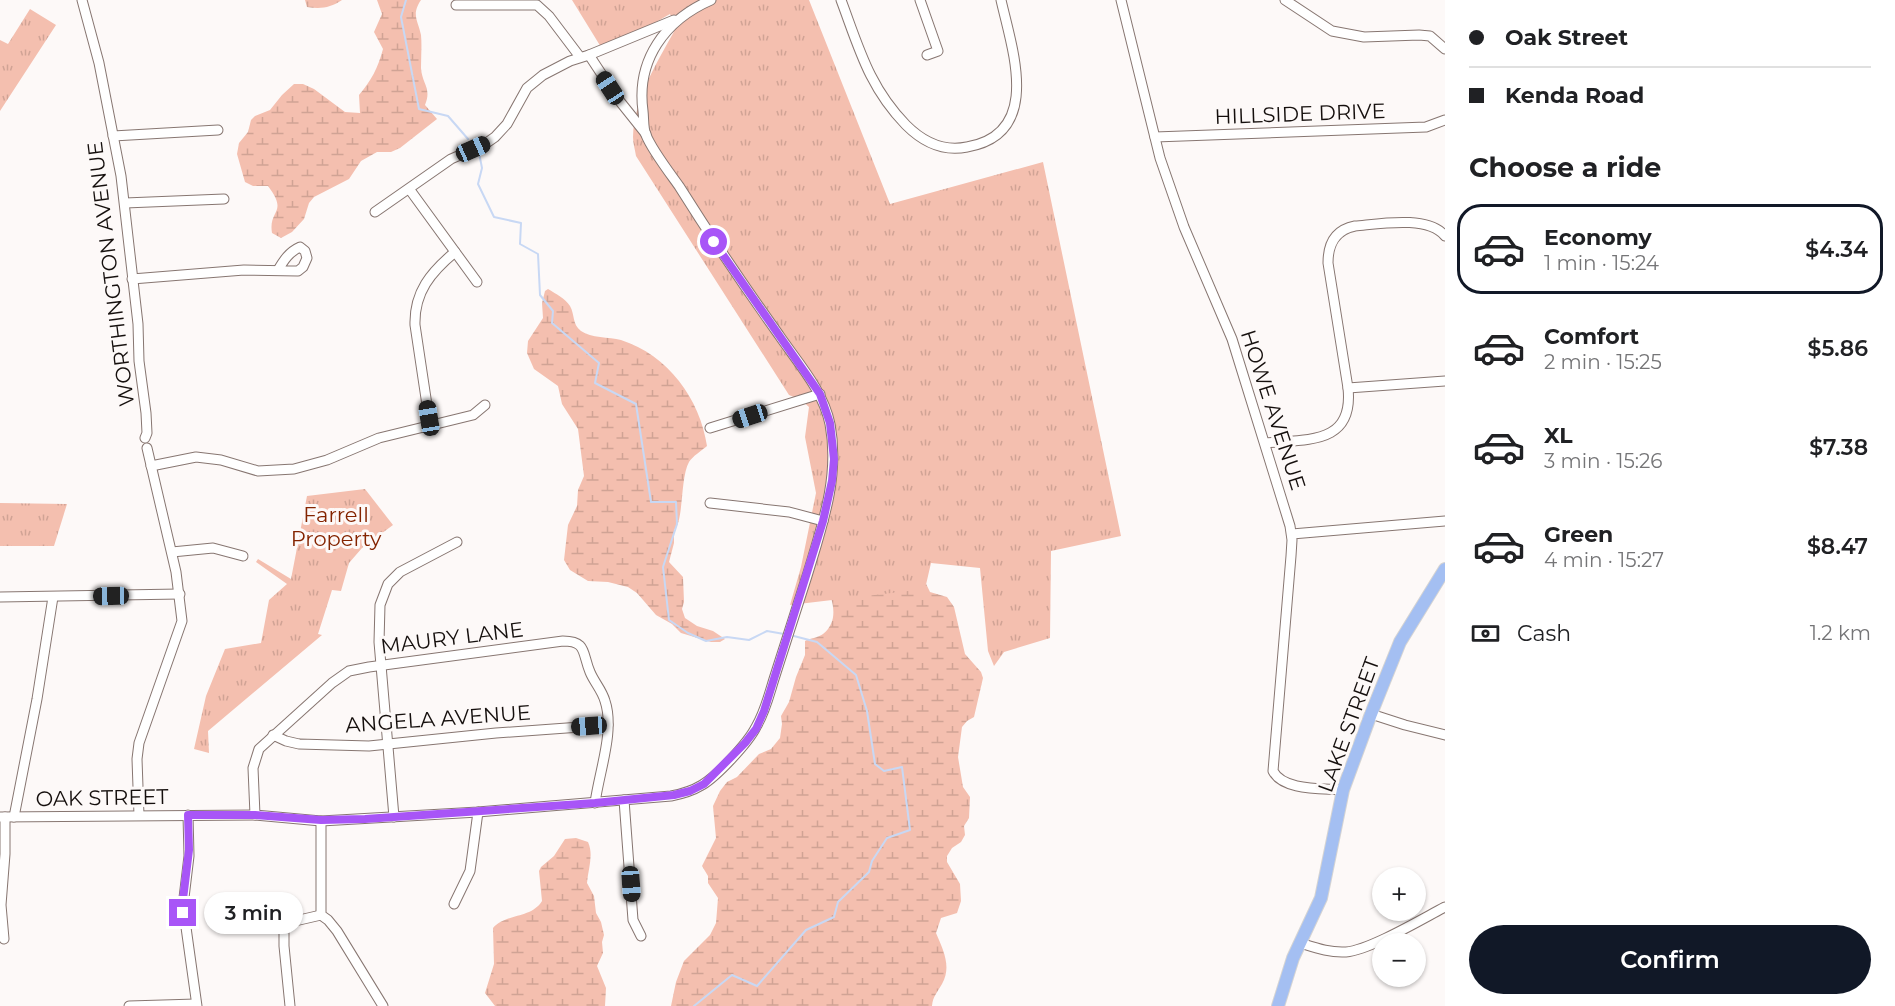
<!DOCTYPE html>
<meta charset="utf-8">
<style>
:root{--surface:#fff;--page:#f2f2f2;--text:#202124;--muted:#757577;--line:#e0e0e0;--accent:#111827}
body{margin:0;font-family:Montserrat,sans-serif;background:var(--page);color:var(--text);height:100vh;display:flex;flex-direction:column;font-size:22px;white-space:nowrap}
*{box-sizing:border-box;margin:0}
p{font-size:20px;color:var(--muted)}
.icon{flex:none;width:33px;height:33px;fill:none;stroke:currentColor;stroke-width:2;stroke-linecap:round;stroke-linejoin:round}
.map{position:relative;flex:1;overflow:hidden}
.details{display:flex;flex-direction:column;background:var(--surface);width:450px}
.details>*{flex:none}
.guide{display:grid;align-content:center;height:132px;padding:0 24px;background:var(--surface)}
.buttons{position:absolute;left:1372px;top:867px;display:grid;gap:12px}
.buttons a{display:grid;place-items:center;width:54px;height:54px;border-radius:50%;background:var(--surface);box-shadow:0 2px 4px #0004;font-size:30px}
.end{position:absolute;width:27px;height:27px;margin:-14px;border:8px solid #a855f7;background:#fff;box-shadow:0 0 0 3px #fff}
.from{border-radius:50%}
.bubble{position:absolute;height:42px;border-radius:21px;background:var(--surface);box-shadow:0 2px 4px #0004;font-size:20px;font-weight:600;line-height:42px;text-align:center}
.car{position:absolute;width:18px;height:36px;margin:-18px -9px;border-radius:8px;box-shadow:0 0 4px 2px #0007;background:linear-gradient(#222 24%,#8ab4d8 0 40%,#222 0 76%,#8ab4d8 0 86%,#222 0)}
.guide b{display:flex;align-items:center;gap:21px;height:57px;font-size:22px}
.guide b+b{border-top:2px solid var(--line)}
.guide i{width:15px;height:15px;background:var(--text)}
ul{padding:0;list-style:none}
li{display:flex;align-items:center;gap:18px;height:90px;margin:0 12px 9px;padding:0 12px;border:3px solid transparent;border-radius:24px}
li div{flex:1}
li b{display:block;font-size:22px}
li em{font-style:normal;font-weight:600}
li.selected{border-color:var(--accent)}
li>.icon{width:54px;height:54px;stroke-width:1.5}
h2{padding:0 24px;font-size:27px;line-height:72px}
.pay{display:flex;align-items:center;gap:15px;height:66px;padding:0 24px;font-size:22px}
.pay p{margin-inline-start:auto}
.action{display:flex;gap:12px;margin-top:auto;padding:12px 24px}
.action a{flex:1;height:69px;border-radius:36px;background:var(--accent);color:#fff;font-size:24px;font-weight:600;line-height:69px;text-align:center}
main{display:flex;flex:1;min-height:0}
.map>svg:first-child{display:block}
.wetland{fill:url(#wetland-marsh)}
.park{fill:url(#park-tufts)}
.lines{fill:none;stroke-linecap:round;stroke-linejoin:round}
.stream{stroke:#c8d8f4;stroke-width:2}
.minor-casing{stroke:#877671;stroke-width:11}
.major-casing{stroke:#d5d4d3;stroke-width:14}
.minor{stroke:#fff;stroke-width:9}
.major{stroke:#a4bff2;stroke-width:12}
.route{stroke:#a855f7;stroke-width:8}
.labels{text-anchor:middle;stroke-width:6;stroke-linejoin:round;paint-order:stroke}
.street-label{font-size:21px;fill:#150f0d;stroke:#fdf9f8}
.park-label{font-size:21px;fill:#842400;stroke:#fdf9f8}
</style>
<main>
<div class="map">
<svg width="1445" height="1006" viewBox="0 0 1445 1006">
<defs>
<pattern id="wetland-marsh" width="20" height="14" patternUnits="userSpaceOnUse" patternTransform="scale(1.5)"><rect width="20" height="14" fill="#f4bfaf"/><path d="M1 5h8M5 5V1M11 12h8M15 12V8" fill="none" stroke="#d0a395"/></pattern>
<pattern id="park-tufts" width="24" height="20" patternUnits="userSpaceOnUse" patternTransform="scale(1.5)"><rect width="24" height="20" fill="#f4bfaf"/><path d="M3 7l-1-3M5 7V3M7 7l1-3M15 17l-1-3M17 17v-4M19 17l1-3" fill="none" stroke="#d0a395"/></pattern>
</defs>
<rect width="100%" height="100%" fill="#fdf9f8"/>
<g class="wetland">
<path d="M 305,0 L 342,0 C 330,8 321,9 307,7 Z"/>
<path d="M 377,0 L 421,0 C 411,15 418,20 421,35 C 422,46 421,57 421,68 C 422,84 432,88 425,105 L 437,119 L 400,148 L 391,152 L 377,152 L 361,161 L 349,179 L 314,197 L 309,203 L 304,219 L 292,232 L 281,238 L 272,233 C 268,209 289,214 268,186 L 253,186 L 245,182 L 237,154 L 239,143 L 248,132 L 251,120 L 255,116 L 270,110 L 282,95 L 294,84 L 303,84 L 314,89 L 345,112 L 360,113 L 359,95 C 371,81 378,68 383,49 L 374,32 L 382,14 Z"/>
<path d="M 548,289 C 556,294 565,298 570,306 C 575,315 572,324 581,331 C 591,338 609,337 621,340 C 668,355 700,399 707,446 C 701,451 693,456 689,462 C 680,478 684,522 674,530 L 674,543 L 669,562 L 683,577 L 684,602 L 682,609 L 685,618 L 697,626 L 713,631 L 725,639 L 720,642 L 711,642 L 681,633 L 672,624 L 656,615 L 637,593 L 628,587 L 608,582 L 588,581 L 570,570 L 564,560 L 568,525 L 577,506 L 578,490 L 584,476 L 578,429 L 562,404 L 558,386 L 534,369 L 527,353 L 528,341 L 543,318 L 542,303 L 545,291 Z"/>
<path d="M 918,567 L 930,592 L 947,597 L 954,607 L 965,654 L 981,672 L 983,678 L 974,717 L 967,721 L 962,727 L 958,757 L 963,787 L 970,797 L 969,818 L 964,826 L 965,835 L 961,842 L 952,848 L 947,856 L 947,862 L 960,884 L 961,901 L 957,913 L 941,918 L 936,933 C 943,950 952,966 942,984 C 937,993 933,996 932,1006 L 671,1006 L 676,982 L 684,961 L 710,935 L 716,923 L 718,898 L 708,883 L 708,876 L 702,866 L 716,838 L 713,806 L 720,791 L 727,782 L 737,777 L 759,754 L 771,749 L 780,738 L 782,724 L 781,716 L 789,702 L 796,677 L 805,655 L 805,641 C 810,638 818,638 823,634 C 835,624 835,611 831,598 Z"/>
<path d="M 576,838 L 588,842 C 594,855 588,869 587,883 L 594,896 L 596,913 L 601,922 L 604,935 L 602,942 L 603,953 L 597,966 L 606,988 L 605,1006 L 495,1006 L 485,993 L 494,964 L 493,928 C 506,913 531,919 542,901 L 539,871 L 541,867 L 554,856 L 565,839 Z"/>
</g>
<g class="park">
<path d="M 572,0 L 809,0 L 890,204 L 1043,162 L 1121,536 L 1051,551 L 1050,638 L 1004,652 L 994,666 L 988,651 L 980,568 L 931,563 L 925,589 L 790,605 L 801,567 L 816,493 L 805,437 L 809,407 L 801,400 L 789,395 L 636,156 C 635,150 633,143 633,137 C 634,98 658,61 676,28 L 670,14 L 604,52 Z"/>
<path d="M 30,9 L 56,25 L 0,111 L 0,40 L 8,44 Z"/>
<path d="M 365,489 L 393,525 L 362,548 L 349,563 L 341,591 L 332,590 L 318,634 L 322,635 L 208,731 L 209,753 L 194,749 L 206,696 L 225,649 L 261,643 L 269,600 L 287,584 L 256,562 L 258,559 L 291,579 L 307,496 Z"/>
<path d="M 0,503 L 67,504 L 54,546 L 0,546 Z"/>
</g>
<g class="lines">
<g class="stream">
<path d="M 406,0 L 401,17 L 419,109 L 448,116 L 468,139"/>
<path d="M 479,153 L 482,168 L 478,184 L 494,217 L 521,223 L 520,244 L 538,254 L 540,295 L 553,311 L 552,323 L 599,363 L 595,383 L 636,404 L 651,502 L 676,502 L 677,524 L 663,567 L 669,620 L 688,633 L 706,641 L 727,637 L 749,640 L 767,631 L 784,634"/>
<path d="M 694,1006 L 732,975 L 757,986 L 806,930 L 834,917 L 838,902 L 869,872 L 872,861 L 887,838 L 910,830 L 902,767 L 884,771 L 875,764 L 867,711 L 856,675 L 817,642 L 790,635"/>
</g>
<defs>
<g id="minor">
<path d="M 82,0 L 99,63 L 121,176 L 138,324 L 139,361 L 146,413 L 147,433 L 145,438"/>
<path d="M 841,0 C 859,48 869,87 906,125 C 923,142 943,152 967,147 C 1043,134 1012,49 1001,0"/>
<path d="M 920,0 L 938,51 L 927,55"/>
<path d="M 1121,0 L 1160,158 L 1184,227 L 1232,339 L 1290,526 L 1292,540 L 1291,556 L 1273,771 C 1283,791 1323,788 1343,790"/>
<path d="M 1285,0 L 1332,31 L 1364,37 L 1419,35 L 1430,36 L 1445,49"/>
<path d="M 456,5 L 537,5 L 549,16 L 580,57"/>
<path d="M 646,134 L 618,99 L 589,55 L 674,20"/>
<path d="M 113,136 L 218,130"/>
<path d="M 1155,137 L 1426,127 L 1445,120"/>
<path d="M 410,190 L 477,282"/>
<path d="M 125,203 L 224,199"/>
<path d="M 375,212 L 451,159 L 485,144 L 495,137 L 507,124 L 527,88 L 543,75 L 570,61 L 589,55"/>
<path d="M 132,279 L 244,270 L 298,271 L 303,267 L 307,258 L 305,251 L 300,247 C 289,252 284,260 278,270"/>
<path d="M 1348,388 L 1445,381"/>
<path d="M 430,425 L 415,325 C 414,292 431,272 455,252"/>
<path d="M 710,428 L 820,394"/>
<path d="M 1265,443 C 1307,439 1354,445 1348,388 L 1328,263 C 1328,244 1335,230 1355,226 C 1379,224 1428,215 1445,236"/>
<path d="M 151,466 L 196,457 L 221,460 L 258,471 L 294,469 L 327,460 L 379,438 L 473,415 L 485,405"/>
<path d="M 710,503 L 789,512 L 823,521"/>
<path d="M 1292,534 L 1445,521"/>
<path d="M 172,552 L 213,548 L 243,556"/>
<path d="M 0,597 L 180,594"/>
<path d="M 1371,714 L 1405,725 L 1445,735"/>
<path d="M 273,735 L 286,741 L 299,744 L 369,746 L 496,733 L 608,725"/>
<path d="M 624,800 L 633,920 L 641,936"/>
<path d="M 139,815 L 137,759 L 139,743 L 182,621 L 176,572 L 147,448"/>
<path d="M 188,815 L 189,856 L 183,906 L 197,1006"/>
<path d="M 255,815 L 253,768 L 259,749 L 332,683 L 349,671 L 369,667 L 563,641 C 587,641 582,653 590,672 C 594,682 602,690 605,701 C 615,731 599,772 595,803"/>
<path d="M 0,817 L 255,815 L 321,821 L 478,812 L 671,796 C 682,794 692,791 702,785 C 717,776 748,743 756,727 C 765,712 769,695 774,679 C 785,645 796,610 807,576 C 822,526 840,477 830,424 C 823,390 798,363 779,335 C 744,286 711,237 679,186 C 669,172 652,150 646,135 C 643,128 644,119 643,111 C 636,60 665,20 711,0"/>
<path d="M 14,817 L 37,699 L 53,597"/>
<path d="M 394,817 L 379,642 L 380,605 L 388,584 L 400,572 L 457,542"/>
<path d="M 321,821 L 321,915 L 328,920 L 337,931 L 383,1006"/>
<path d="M 454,904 L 470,871 L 478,812"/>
<path d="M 4,939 L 1,905 L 5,854 L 5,817"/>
<path d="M 1300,943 C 1316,948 1330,953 1346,952 C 1370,950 1422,919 1445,907"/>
<path d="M 129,1006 L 196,1004"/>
<path d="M 290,1006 L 284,946 L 284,926 L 295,921 L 321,915"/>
</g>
<path id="major" d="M 1278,1006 L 1293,958 L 1321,898 L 1343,790 L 1371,714 L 1400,642 L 1445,569"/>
</defs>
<use href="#minor" class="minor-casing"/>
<use href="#major" class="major-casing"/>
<use href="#minor" class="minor"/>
<use href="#major" class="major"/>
</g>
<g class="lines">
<path class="route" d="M 183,913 L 183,899 L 189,850 L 188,815 L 255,815 L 321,820 L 365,819 L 595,803 L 674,795 L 690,791 L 704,784 L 745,743 L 756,729 L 764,711 L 823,521 L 832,481 L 834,459 L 830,423 L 820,394 L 714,242"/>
</g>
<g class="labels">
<g class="street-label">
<text transform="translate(1300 114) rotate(-2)" y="7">HILLSIDE DRIVE</text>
<text transform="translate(111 274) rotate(-97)" y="7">WORTHINGTON AVENUE</text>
<text transform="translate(1273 410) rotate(72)" y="7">HOWE AVENUE</text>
<text transform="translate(452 638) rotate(-7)" y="7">MAURY LANE</text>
<text transform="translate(438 719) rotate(-4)" y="7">ANGELA AVENUE</text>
<text transform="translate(1349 725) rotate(-70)" y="7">LAKE STREET</text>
<text transform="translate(102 798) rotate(-1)" y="7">OAK STREET</text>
</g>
<g class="park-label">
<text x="336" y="522">Farrell<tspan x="336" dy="24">Property</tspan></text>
</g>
</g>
</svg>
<div class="buttons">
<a>+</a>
<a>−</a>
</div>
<i class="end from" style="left:714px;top:242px"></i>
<i class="end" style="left:183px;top:913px"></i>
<div class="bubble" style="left:204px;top:892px;width:99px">3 min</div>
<i class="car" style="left:610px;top:88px;rotate:327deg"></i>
<i class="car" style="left:473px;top:149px;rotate:66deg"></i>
<i class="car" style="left:750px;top:416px;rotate:252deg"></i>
<i class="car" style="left:429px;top:418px;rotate:351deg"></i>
<i class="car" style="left:111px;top:596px;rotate:269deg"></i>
<i class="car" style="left:589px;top:726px;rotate:266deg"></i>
<i class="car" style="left:631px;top:884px;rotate:176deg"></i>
</div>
<section class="details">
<div class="guide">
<b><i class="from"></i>Oak Street</b>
<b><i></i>Kenda Road</b>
</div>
<h2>Choose a ride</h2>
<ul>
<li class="selected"><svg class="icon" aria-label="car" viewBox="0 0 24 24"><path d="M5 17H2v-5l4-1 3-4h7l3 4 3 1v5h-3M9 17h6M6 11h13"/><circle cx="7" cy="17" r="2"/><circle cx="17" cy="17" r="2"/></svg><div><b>Economy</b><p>1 min · 15:24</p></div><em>$4.34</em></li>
<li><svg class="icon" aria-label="car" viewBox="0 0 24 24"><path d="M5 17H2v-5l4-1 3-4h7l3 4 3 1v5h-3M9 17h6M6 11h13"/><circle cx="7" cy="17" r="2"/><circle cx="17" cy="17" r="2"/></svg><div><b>Comfort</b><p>2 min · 15:25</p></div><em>$5.86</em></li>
<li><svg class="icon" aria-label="car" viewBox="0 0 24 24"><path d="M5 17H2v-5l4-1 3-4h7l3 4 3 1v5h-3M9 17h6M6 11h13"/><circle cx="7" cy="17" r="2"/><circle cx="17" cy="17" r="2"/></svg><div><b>XL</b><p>3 min · 15:26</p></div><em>$7.38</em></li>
<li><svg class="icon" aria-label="car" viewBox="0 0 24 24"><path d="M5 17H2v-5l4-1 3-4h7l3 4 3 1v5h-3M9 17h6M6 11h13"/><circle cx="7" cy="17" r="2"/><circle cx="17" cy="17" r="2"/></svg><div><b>Green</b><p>4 min · 15:27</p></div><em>$8.47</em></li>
</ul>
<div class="pay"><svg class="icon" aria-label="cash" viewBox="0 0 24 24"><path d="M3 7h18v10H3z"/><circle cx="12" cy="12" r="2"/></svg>Cash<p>1.2 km</p></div>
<div class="action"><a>Confirm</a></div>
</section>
</main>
